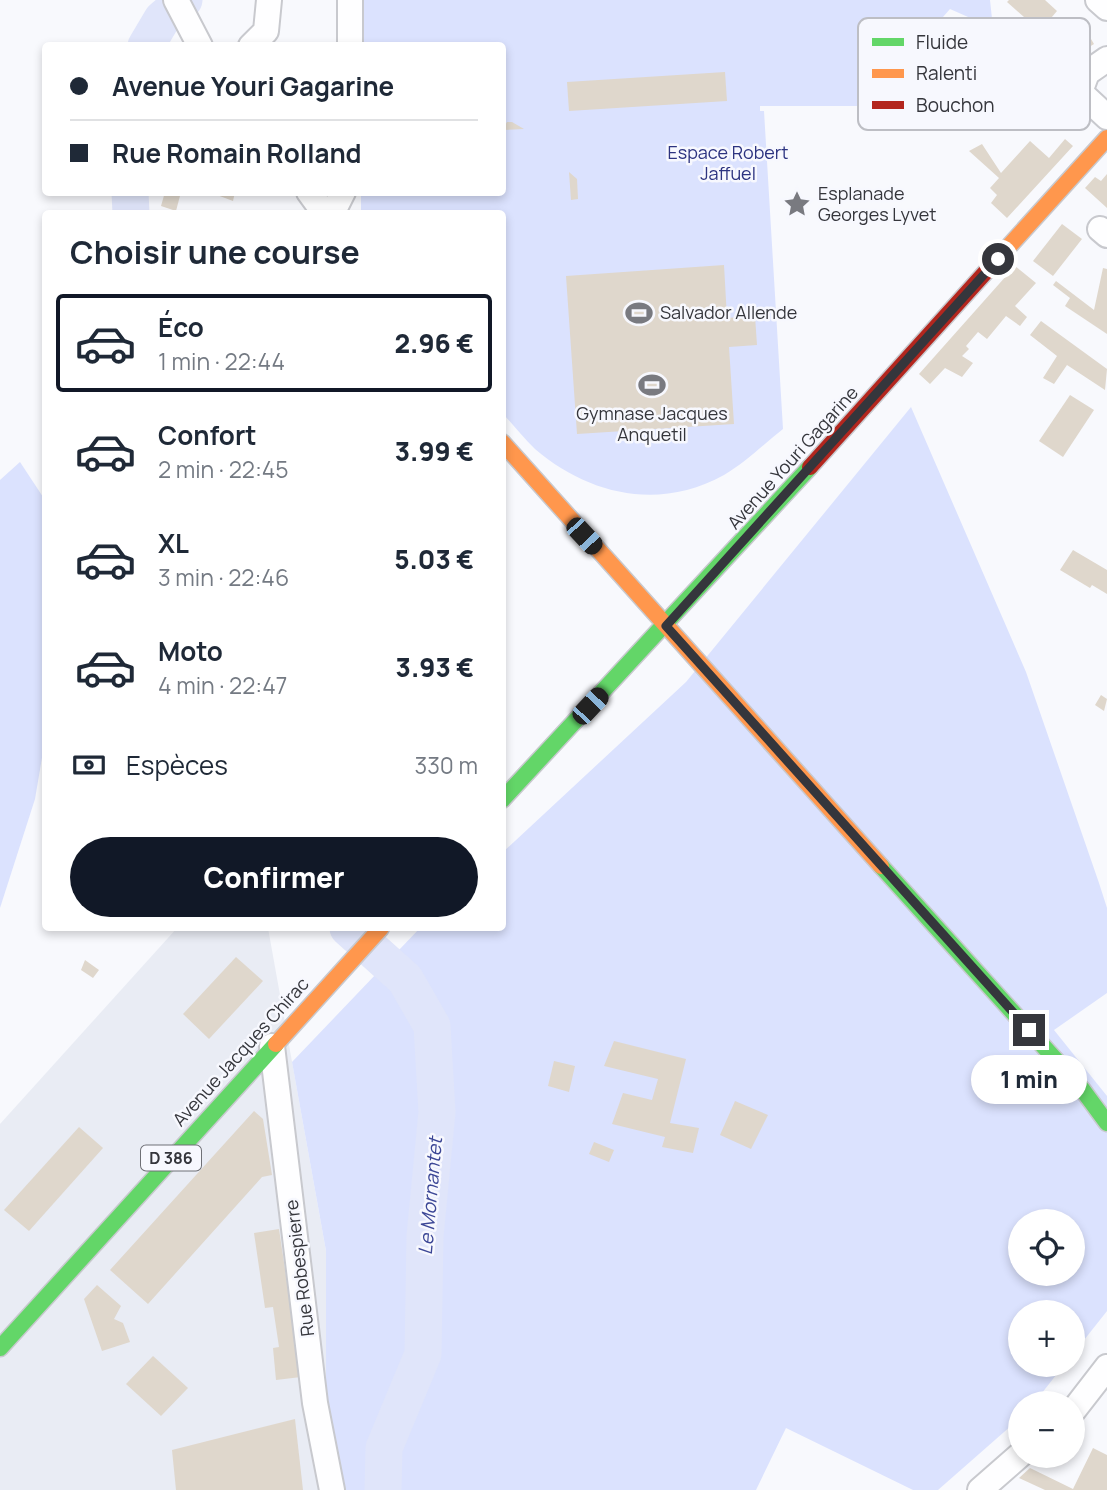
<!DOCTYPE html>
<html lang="fr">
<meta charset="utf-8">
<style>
:root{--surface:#fff;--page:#f6f6f7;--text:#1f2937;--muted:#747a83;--line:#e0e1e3;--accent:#111827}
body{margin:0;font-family:Manrope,sans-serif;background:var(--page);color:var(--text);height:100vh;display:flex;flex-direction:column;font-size:26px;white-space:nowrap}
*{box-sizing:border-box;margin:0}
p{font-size:23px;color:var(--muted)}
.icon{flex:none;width:38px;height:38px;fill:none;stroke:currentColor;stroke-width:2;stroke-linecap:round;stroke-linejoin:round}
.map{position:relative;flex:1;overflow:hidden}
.sheet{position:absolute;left:42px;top:210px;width:464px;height:721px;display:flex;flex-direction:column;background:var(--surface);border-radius:7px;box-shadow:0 4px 10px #0003}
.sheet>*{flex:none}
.hud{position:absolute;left:42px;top:42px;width:464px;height:154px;border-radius:7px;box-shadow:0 4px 10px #0003;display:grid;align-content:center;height:154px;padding:0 28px;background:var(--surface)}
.tools{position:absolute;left:1008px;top:1209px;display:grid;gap:14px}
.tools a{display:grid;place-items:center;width:77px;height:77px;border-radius:50%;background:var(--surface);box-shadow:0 4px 10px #0003;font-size:35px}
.end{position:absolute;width:32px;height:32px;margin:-16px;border:9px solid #35363c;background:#fff;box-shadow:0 0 0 4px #fff}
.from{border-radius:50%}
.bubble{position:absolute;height:49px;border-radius:24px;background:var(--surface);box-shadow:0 4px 10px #0003;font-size:23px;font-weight:800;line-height:49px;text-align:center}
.car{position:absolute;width:21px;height:42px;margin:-21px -10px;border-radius:9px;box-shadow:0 0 5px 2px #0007;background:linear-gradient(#222 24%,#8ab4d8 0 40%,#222 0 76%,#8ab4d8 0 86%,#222 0)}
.hud b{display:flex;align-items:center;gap:24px;height:66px;font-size:26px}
.hud b+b{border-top:2px solid var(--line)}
.hud i{width:18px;height:18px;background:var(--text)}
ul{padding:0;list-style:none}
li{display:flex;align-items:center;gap:21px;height:98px;margin:0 14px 10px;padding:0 14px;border:4px solid transparent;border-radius:7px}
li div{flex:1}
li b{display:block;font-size:26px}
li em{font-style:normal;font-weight:800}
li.selected{border-color:var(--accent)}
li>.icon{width:63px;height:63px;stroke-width:1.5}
h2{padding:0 28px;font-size:32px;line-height:84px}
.pay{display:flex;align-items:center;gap:18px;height:77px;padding:0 28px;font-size:26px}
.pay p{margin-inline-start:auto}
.cta{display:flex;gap:14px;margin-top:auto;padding:14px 28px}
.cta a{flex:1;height:80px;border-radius:42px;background:var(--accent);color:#fff;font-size:28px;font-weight:800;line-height:80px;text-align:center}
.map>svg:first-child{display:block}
.built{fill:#e9ecf4}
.green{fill:#dbe2fe;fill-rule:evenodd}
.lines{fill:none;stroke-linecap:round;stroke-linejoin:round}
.river{stroke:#e0e5fa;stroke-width:37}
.building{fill:#dfd7cc}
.street-casing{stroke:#c8c9ce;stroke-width:28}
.fast-casing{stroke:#c8c9ce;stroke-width:19}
.slow-casing{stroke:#c8c9ce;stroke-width:19}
.jam-casing{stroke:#c8c9ce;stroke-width:19}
.street{stroke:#fefeff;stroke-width:24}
.fast{stroke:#63d668;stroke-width:16}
.slow{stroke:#ff974d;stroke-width:16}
.jam{stroke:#b3261e;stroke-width:16}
.route{stroke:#35363c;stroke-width:9}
.labels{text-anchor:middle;stroke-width:5;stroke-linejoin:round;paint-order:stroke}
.shield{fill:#f7f8fe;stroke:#6f7076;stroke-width:2}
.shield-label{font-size:16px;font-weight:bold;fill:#35363c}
.park-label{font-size:18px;fill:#2c3380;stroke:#f7f8fe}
.poi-label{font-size:18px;fill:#35363c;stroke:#f7f8fe;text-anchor:start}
.street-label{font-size:18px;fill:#35363c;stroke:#f7f8fe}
.water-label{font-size:19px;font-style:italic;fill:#3c4796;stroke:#f7f8fe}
.key{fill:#f7f8fe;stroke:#bdbec4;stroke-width:2}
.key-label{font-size:19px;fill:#35363c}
</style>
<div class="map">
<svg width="1107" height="1490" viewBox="0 0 1107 1490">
<rect width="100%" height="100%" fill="#f8f9fd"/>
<path class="built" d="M 177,928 L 268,928 L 326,1251 L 326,1490 L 0,1490 L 0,1124 Z"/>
<g class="green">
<path d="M 362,0 L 990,0 L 993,28 L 950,9 L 865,106 L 760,106 L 760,111 L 764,111 L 783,429 C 764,444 745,463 724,475 C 659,511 589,495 535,449 C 523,438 513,424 502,413 L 502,214 L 361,214 L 361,193 L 502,192 L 502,46 L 362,45 Z"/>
<path d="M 911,407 L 1026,672 L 1099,883 L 1107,908 L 1107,993 L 1054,1030 L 1107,1096 L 1107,1311 L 1073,1354 L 1073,1312 L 1020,1312 L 1020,1365 L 1064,1365 L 1034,1403 L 1020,1404 L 1020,1418 L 938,1490 L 913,1490 L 786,1428 L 756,1490 L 326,1490 L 326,1251 L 292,1062 L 420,928 L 502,928 L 502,853 L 686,682 ZM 1020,1222 L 1073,1222 L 1073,1274 L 1020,1274 Z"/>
<path d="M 20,462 L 45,500 L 45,740 L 35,799 L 0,908 L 0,480 Z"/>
</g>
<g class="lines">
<g class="river">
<path d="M 146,46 L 162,19 L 184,0"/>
<path d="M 130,192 L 131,214"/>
<path d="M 348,928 L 405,979 L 432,1026 L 437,1112 L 425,1236 L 423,1354 L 384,1448 L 383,1490"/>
</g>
</g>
<g class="building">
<path d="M 1009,0 L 1045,0 L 1057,11 L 1040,31 L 1007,2 Z"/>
<path d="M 1079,19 L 1094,44 L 1068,60 L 1054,35 Z"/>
<path d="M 725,72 L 727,101 L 569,111 L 567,82 Z"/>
<path d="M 507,122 L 512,122 L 524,129 L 502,130 Z"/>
<path d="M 1065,139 L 1073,146 L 1007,218 L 991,203 L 997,195 L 990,188 L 999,178 L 969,151 L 982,144 L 1001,173 L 1030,141 L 1049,158 Z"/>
<path d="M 569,172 L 577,179 L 578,199 L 571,200 Z"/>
<path d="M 1107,174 L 1107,208 L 1085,188 L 1095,177 L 1101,181 Z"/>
<path d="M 165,192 L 181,192 L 176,211 L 161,206 Z"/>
<path d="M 217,192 L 235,192 L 233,201 L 217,195 Z"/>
<path d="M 1062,224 L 1082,239 L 1053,276 L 1033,261 Z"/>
<path d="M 724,265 L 727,318 L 755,316 L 757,345 L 729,347 L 734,424 L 577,434 L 566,276 Z"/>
<path d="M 1015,266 L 1036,283 L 1015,306 L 1027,317 L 1020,326 L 1006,316 L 987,339 L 978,332 L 966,346 L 969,349 L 962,356 L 973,363 L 962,377 L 945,368 L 930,384 L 919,374 Z"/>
<path d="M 1103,268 L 1107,269 L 1107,334 L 1065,306 L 1070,298 L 1053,285 L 1056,281 L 1094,310 Z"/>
<path d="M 1041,321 L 1107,369 L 1105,390 L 1067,365 L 1054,384 L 1043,378 L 1057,356 L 1030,335 Z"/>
<path d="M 1070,395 L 1094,410 L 1063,457 L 1039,441 Z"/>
<path d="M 1073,550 L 1107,570 L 1107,594 L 1092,585 L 1090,588 L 1060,570 Z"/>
<path d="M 1101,695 L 1107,699 L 1104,711 L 1095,705 Z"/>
<path d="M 236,957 L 263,981 L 209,1039 L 183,1014 Z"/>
<path d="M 85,960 L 99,970 L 93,978 L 81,970 Z"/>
<path d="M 614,1041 L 686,1059 L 670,1123 L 699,1128 L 693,1153 L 662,1147 L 665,1137 L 612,1124 L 623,1093 L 652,1100 L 658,1079 L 604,1066 Z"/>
<path d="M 554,1061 L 575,1066 L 569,1092 L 548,1086 Z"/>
<path d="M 735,1101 L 768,1115 L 751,1149 L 720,1135 Z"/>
<path d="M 254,1111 L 263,1119 L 272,1175 L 262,1177 L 148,1304 L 110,1270 Z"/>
<path d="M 79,1127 L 103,1148 L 29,1231 L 4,1210 Z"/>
<path d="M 594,1142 L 614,1150 L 609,1162 L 589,1154 Z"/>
<path d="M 279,1229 L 301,1377 L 276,1380 L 273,1348 L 279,1347 L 273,1307 L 265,1308 L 254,1233 Z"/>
<path d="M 97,1285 L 121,1306 L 114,1319 L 123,1323 L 130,1342 L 102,1351 L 84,1299 Z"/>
<path d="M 153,1356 L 188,1388 L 161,1416 L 126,1384 Z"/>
<path d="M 295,1419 L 303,1490 L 176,1490 L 172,1450 Z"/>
<path d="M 1093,1448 L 1107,1455 L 1107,1490 L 1045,1490 L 1019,1478 L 1030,1468 L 1073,1489 Z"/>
</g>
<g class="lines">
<defs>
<g id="street">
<path d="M 176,0 L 200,46"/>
<path d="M 1098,0 L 1107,8"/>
<path d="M 251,46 L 266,31 L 269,0"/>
<path d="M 350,46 L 350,0"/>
<path d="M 1107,59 L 1087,73 L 1080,92 L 1107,117"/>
<path d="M 309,192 L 325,214"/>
<path d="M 332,214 L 343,192"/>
<path d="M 1100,229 L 1107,235"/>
<path d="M 272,1046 L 315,1403 L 332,1490"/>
<path d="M 1073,1411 L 1107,1367"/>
<path d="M 980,1490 L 1020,1455"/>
</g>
<g id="fast">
<path d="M 502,800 L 810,467"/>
<path d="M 881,866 L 1082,1089 L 1107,1123"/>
<path d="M 0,1348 L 276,1044"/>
</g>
<g id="slow">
<path d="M 992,265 L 1107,138"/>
<path d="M 502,442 L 881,866"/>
<path d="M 276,1044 L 381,928"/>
</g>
<path id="jam" d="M 810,467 L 992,265"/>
</defs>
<use href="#street" class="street-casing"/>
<use href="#fast" class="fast-casing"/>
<use href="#slow" class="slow-casing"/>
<use href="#jam" class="jam-casing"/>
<use href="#street" class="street"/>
<use href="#fast" class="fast"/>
<use href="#slow" class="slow"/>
<use href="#jam" class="jam"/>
</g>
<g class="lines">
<path class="route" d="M 998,259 L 666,626 L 1029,1030"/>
</g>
<defs>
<symbol id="sight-bare" viewBox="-9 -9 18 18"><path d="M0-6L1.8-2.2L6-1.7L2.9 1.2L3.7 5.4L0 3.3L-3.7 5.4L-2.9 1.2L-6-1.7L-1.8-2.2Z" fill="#797a80" stroke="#f7f8fe" stroke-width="2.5" paint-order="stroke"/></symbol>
<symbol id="stadium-bare" viewBox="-9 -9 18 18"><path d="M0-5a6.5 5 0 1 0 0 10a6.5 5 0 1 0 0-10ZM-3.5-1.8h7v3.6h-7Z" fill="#797a80" stroke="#f7f8fe" stroke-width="2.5" paint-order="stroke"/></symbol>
</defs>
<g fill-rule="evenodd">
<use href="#sight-bare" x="778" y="185" width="38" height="38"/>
<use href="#stadium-bare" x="620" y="294" width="38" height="38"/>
<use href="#stadium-bare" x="633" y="366" width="38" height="38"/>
</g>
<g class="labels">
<rect class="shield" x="141" y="1145.5" width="60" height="25" rx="5"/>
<g class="shield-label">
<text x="171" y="1164">D 386</text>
</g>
<g class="park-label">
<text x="728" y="159">Espace Robert<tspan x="728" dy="21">Jaffuel</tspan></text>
</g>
<g class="poi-label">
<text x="818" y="200">Esplanade<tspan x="818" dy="21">Georges Lyvet</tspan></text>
<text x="660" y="319">Salvador Allende</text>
<text x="652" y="420" text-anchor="middle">Gymnase Jacques<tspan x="652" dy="21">Anquetil</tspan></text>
</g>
<g class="street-label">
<text transform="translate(793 458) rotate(-48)" y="6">Avenue Youri Gagarine</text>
<text transform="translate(241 1052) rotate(-48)" y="6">Avenue Jacques Chirac</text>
<text transform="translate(300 1268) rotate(-97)" y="6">Rue Robespierre</text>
</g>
<g class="water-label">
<text transform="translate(430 1196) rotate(-85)" y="7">Le Mornantet</text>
</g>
</g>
<rect x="858" y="18" width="232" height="112" rx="10" class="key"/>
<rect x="872" y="38" width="32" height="8" fill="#63d668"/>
<rect x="872" y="69" width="32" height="9" fill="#ff974d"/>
<rect x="872" y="101" width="32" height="8" fill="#b3261e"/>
<g class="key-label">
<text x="916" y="49">Fluide</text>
<text x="916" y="80">Ralenti</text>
<text x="916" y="112">Bouchon</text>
</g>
</svg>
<div class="tools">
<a><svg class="icon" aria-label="locate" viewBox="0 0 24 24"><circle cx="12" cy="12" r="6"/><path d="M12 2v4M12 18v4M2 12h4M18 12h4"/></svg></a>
<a>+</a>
<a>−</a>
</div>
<i class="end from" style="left:998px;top:259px"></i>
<i class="end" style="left:1029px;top:1030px"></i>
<div class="bubble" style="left:971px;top:1055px;width:116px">1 min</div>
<i class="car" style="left:584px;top:536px;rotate:137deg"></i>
<i class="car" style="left:590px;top:706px;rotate:43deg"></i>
<div class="hud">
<b><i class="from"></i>Avenue Youri Gagarine</b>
<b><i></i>Rue Romain Rolland</b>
</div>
<section class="sheet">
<h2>Choisir une course</h2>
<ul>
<li class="selected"><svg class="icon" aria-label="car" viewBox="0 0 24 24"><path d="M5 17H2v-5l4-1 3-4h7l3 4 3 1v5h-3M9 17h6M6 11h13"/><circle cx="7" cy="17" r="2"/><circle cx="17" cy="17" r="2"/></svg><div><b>Éco</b><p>1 min · 22:44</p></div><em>2.96 €</em></li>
<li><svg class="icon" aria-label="car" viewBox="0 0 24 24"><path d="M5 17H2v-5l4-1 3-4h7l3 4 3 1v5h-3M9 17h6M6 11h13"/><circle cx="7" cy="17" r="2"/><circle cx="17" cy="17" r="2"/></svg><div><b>Confort</b><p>2 min · 22:45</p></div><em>3.99 €</em></li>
<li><svg class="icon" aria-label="car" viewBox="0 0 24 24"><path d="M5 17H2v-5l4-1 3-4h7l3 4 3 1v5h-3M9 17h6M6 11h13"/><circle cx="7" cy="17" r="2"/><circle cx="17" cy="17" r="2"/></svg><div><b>XL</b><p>3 min · 22:46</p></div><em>5.03 €</em></li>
<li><svg class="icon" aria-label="car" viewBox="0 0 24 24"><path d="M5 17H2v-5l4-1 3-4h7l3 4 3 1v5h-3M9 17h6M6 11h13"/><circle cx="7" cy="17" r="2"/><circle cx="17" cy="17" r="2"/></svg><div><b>Moto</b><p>4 min · 22:47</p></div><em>3.93 €</em></li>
</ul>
<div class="pay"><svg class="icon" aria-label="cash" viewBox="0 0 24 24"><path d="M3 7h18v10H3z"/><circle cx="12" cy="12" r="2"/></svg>Espèces<p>330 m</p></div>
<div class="cta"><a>Confirmer</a></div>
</section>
</div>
